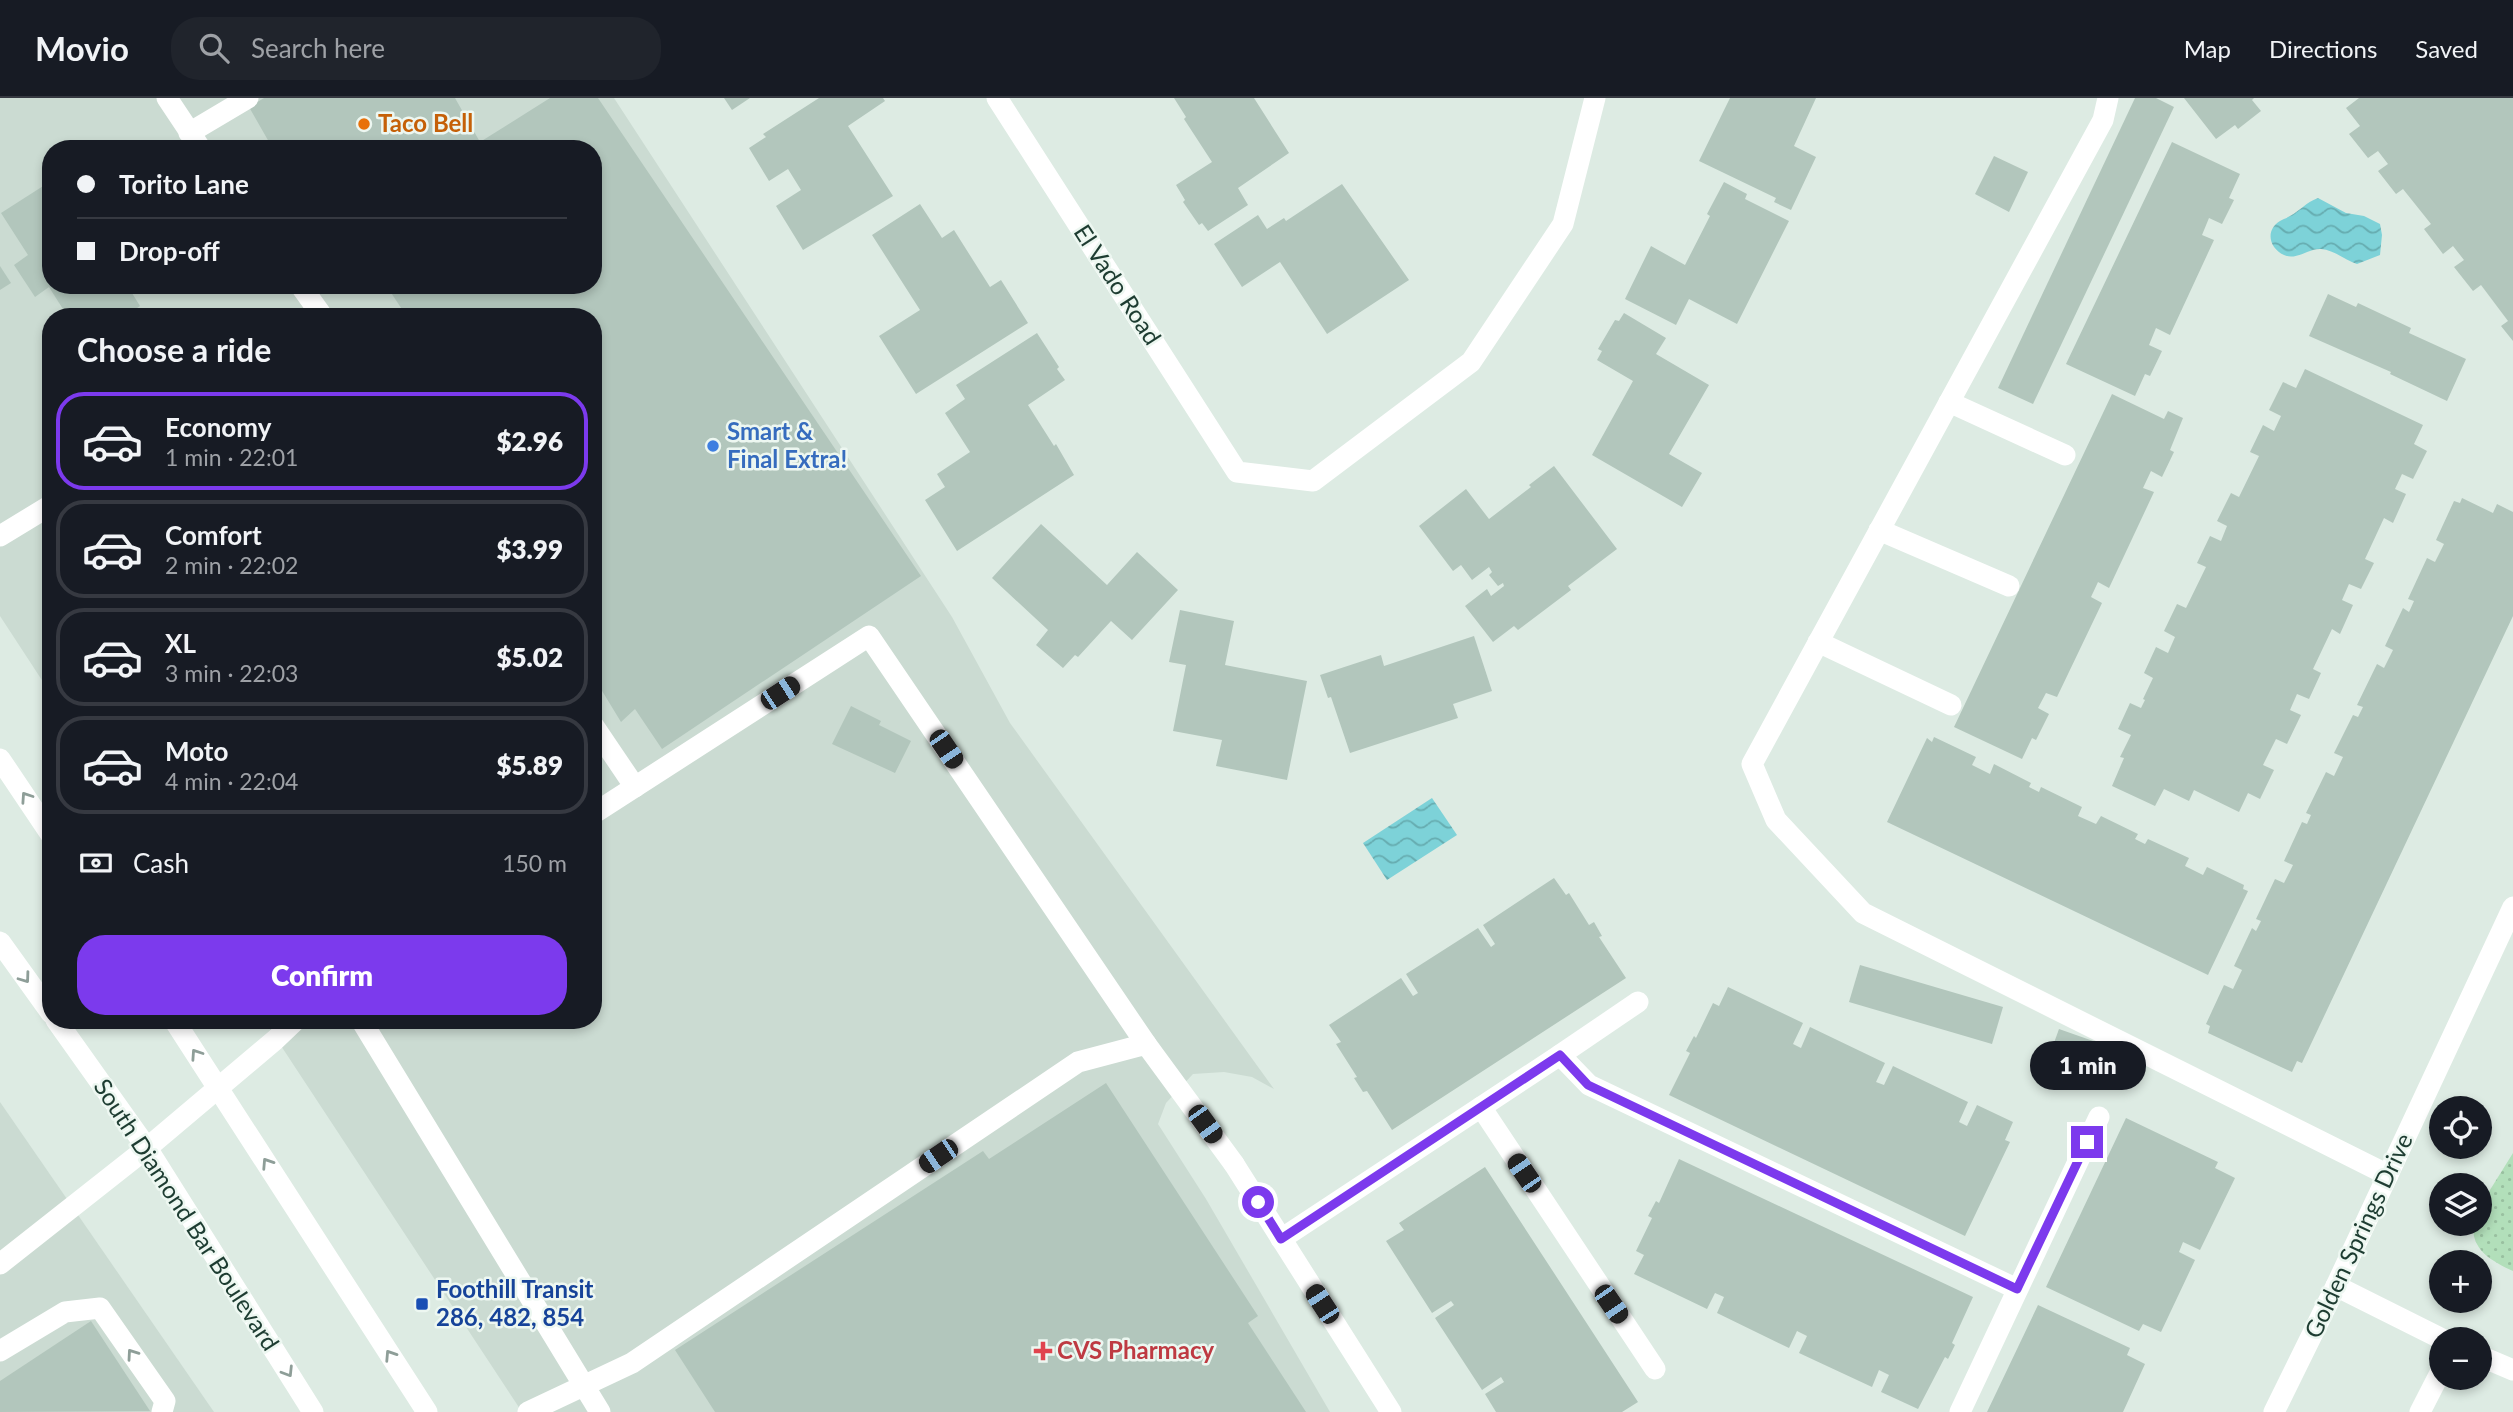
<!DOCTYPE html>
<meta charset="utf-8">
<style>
:root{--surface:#171b24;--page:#20242c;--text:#f1f3f6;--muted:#9ea1a6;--line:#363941;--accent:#7c3aed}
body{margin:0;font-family:Lato,sans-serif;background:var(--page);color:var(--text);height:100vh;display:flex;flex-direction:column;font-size:26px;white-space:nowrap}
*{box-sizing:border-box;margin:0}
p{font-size:23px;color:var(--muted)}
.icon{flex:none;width:38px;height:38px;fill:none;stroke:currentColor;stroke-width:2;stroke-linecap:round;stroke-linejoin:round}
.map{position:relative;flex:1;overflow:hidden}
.details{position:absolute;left:42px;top:210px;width:560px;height:721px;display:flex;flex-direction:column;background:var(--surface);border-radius:28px;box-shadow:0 4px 10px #0003}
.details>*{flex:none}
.banner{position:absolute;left:42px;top:42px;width:560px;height:154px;border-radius:28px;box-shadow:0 4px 10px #0003;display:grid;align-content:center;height:154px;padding:0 35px;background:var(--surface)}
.controls{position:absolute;left:2429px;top:998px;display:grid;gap:14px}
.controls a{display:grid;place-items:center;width:63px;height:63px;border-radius:50%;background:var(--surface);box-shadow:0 4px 10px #0003;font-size:35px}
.end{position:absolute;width:32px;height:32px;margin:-16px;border:9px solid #7c3aed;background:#fff;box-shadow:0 0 0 4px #fff}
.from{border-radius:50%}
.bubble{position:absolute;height:49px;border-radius:24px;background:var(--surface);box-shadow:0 4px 10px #0003;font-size:23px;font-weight:800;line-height:49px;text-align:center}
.car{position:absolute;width:21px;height:42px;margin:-21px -10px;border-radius:9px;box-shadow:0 0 5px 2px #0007;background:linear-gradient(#222 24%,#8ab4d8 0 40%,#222 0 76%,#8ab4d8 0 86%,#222 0)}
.banner b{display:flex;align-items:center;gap:24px;height:66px;font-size:26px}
.banner b+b{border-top:2px solid var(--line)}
.banner i{width:18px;height:18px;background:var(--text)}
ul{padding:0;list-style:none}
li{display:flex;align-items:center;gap:21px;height:98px;margin:0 14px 10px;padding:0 21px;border:4px solid var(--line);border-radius:28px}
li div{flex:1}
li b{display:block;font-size:26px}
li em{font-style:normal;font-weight:800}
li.active{border-color:var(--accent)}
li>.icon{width:63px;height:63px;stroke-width:1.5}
h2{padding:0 35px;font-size:32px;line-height:84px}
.pay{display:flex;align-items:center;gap:18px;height:77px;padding:0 35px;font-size:26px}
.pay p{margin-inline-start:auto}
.action{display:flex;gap:14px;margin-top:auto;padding:14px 35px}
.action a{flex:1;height:80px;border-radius:28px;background:var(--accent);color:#fff;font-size:28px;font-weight:800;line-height:80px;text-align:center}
header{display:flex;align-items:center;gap:42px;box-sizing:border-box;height:98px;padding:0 35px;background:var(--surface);border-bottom:2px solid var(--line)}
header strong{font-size:33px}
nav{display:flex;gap:38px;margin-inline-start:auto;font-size:24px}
.search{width:490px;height:63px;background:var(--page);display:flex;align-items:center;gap:18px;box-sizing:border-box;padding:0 24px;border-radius:28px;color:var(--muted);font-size:26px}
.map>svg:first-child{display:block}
.built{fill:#cbdbd2;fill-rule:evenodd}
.grass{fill:url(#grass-dots)}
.water{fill:url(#water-waves)}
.building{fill:#b2c6bc}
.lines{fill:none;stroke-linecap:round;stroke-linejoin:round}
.lane{stroke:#fff;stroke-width:21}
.street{stroke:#fff;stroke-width:21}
.secondary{stroke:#fff;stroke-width:21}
.oneway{stroke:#8e9e98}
.route{stroke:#7c3aed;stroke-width:9}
.food-dot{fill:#e8710a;stroke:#edf7f1;stroke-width:2.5}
.shop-dot{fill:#3f7fe0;stroke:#edf7f1;stroke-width:2.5}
.transit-dot{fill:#1a4fb4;stroke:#edf7f1;stroke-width:2.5}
.health-dot{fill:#e0444e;stroke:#edf7f1;stroke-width:2.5}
.labels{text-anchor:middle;stroke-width:5;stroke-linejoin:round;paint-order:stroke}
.food-label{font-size:24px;font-weight:bold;fill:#c56008;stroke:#edf7f1;text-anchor:start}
.street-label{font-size:24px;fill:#1d3c31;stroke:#edf7f1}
.shop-label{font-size:24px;font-weight:bold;fill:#366cbe;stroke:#edf7f1;text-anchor:start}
.transit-label{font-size:24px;font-weight:bold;fill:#164399;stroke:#edf7f1;text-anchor:start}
.health-label{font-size:24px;font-weight:bold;fill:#be3a42;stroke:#edf7f1;text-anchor:start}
</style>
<header>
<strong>Movio</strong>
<div class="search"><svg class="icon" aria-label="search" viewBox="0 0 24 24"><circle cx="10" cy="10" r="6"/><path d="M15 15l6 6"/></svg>Search here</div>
<nav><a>Map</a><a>Directions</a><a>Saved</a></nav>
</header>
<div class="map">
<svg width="2513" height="1314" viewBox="0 0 2513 1314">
<defs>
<pattern id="grass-dots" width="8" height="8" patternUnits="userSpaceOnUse" patternTransform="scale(1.75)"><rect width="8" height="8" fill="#b2dfba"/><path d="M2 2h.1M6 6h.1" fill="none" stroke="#99c0a0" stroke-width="1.8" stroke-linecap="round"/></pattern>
<pattern id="water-waves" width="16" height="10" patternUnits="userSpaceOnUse" patternTransform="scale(1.75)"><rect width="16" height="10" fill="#7dd2d8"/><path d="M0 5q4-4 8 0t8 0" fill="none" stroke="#66acb0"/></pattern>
</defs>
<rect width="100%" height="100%" fill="#ddebe3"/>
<g class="built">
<path d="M 0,0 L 614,0 L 952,519 L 1010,625 L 1274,991 L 1252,979 L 1224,974 L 1193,976 L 1166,1005 L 1158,1026 L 1206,1101 L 1330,1314 L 522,1314 L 264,922 L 593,922 L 593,219 L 51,219 L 51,596 L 0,518 ZM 51,51 L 593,51 L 593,187 L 51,187 Z"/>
<path d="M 0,1004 L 214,1314 L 0,1314 Z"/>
</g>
<path class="grass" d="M 2513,1055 L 2513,1173 C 2493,1164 2469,1151 2474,1125 L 2480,1125 L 2480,1108 Z"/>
<g class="water">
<path d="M 2318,100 L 2346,115 L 2364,118 L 2380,126 L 2382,137 L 2380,157 L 2357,166 C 2345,162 2334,152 2321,151 C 2309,150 2296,163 2284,157 C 2269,150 2265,132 2280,123 C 2283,121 2287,120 2290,118 C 2301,112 2305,105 2318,100 Z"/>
<path d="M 1432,700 L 1457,737 L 1387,782 L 1363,745 Z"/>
</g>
<g class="building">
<path d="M 264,0 L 455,0 L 480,44 L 550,0 L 598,0 L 921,478 L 662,651 L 635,611 L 621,624 L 593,578 L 593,219 L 407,219 L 386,187 L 593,187 L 593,51 L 273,51 L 249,9 Z"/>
<path d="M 724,0 L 750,0 L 732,12 Z"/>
<path d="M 819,0 L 883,0 L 885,3 L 848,28 L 893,98 L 803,152 L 776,108 L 801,92 L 788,71 L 769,83 L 749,50 L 766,39 L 763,36 Z"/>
<path d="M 1174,0 L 1254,0 L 1289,55 L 1238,90 L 1248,107 L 1208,133 L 1202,125 L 1199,127 L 1183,104 L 1185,102 L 1176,87 L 1212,64 L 1184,21 L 1186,19 Z"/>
<path d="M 1730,0 L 1816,0 L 1794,48 L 1816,59 L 1791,112 L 1774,104 L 1776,100 L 1699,63 Z"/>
<path d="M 2135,0 L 2156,0 L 2174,9 L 2033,306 L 1998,290 Z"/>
<path d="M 2184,0 L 2254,0 L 2252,2 L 2261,13 L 2238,31 L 2235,27 L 2216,41 Z"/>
<path d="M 2359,0 L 2513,0 L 2513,243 L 2501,228 L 2508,223 L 2481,187 L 2473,193 L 2454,169 L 2464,162 L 2453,148 L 2443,156 L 2424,131 L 2431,126 L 2403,91 L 2396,96 L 2378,73 L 2388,66 L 2378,53 L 2368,60 L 2349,36 L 2360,28 L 2346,10 Z"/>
<path d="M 2172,44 L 2240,76 L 2229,100 L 2234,102 L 2222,126 L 2209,120 L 2202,137 L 2214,142 L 2170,237 L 2156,230 L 2149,247 L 2162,253 L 2150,278 L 2145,276 L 2135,298 L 2066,266 Z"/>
<path d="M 1994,58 L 2028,74 L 2009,114 L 1975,96 Z"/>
<path d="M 51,83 L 51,187 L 127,187 L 140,208 L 124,219 L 116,219 L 112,212 L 101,219 L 68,219 L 49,189 L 35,199 L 14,167 L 28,157 L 1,115 Z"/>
<path d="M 1724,84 L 1747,96 L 1745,101 L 1789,123 L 1737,226 L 1689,201 L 1676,227 L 1625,201 L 1651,148 L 1685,167 L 1710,118 L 1707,116 Z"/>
<path d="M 1342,86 L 1409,182 L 1327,236 L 1280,164 L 1242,189 L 1214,146 L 1258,117 L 1267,131 L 1284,120 L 1286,123 Z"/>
<path d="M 920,106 L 942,140 L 954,132 L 990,189 L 1001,182 L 1028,225 L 916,296 L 879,238 L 920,212 L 872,137 Z"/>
<path d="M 0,168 L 11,185 L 0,192 Z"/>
<path d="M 2328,196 L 2356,209 L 2358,205 L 2411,230 L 2409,235 L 2466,261 L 2447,303 L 2390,276 L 2391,274 L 2309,238 Z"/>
<path d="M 1624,215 L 1666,240 L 1656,256 L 1709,287 L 1669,356 L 1702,375 L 1682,409 L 1592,357 L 1633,283 L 1597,262 L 1602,253 L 1598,251 L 1615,222 L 1619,223 Z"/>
<path d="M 1037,235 L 1059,269 L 1057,271 L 1065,282 L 1028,307 L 1054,348 L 1056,346 L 1074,377 L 957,453 L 925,402 L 945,389 L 937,376 L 970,354 L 945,315 L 965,301 L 956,287 Z"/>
<path d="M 2305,271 L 2423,327 L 2414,346 L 2427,353 L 2413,381 L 2402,376 L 2395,391 L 2406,396 L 2393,425 L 2384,420 L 2365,461 L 2374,465 L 2361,491 L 2349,486 L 2342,502 L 2353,507 L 2340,536 L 2332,531 L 2313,571 L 2321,575 L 2309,601 L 2297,596 L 2290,612 L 2301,617 L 2287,646 L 2276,641 L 2263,667 L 2274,672 L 2260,701 L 2248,695 L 2239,714 L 2194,692 L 2189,703 L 2164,691 L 2155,708 L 2112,688 L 2124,660 L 2120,659 L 2131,637 L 2118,631 L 2130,605 L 2141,610 L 2145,602 L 2143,601 L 2153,580 L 2144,575 L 2156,549 L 2168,555 L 2175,539 L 2164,533 L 2177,506 L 2186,510 L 2206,469 L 2197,465 L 2210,438 L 2221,443 L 2227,428 L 2217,423 L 2231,395 L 2239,399 L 2259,358 L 2250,354 L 2263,327 L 2274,333 L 2281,318 L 2269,312 L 2283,284 L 2296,290 Z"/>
<path d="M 2112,296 L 2164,321 L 2168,313 L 2183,320 L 2170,352 L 2174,354 L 2162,379 L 2151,373 L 2143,390 L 2154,394 L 2109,490 L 2098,484 L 2091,499 L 2102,505 L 2057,599 L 2046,595 L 2038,610 L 2049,616 L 2036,642 L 2032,640 L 2022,661 L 1954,629 Z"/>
<path d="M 1554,368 L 1617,451 L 1568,488 L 1571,492 L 1518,532 L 1514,528 L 1493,544 L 1465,508 L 1487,491 L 1491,498 L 1504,488 L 1503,485 L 1498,488 L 1489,477 L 1492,474 L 1489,469 L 1472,482 L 1461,467 L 1453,473 L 1419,428 L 1466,391 L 1489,421 L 1531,389 L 1529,387 Z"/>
<path d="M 2462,400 L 2493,415 L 2497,406 L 2513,414 L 2513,518 L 2302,965 L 2297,963 L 2292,974 L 2208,935 L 2210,928 L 2206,926 L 2224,887 L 2233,891 L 2242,872 L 2234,868 L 2252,830 L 2256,833 L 2261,823 L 2256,821 L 2275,781 L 2284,785 L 2293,767 L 2284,763 L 2302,724 L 2307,726 L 2311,717 L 2306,715 L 2326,674 L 2334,678 L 2343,659 L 2334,655 L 2353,617 L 2358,619 L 2363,609 L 2357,607 L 2377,566 L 2384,570 L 2393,552 L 2385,548 L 2403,510 L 2409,514 L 2414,503 L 2408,501 L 2427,460 L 2435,464 L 2444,446 L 2436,442 L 2454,403 L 2460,405 Z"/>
<path d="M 1041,426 L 1107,487 L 1137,454 L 1178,492 L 1132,542 L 1111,523 L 1078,559 L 1075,557 L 1063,570 L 1036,547 L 1048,532 L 992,480 Z"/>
<path d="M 1180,512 L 1234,523 L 1225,567 L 1307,583 L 1287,682 L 1216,668 L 1222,642 L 1173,633 L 1186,567 L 1169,564 Z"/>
<path d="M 1474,538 L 1492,593 L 1453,606 L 1458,620 L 1350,655 L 1331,599 L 1328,600 L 1320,577 L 1381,557 L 1384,568 Z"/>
<path d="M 851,608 L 881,623 L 879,627 L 911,643 L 895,675 L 832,646 Z"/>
<path d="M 1934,639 L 1976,659 L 1972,667 L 1990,676 L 1994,666 L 2031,685 L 2029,689 L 2039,694 L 2041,689 L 2082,709 L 2078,718 L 2096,726 L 2101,718 L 2138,736 L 2135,741 L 2145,746 L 2148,741 L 2189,760 L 2185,768 L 2203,777 L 2207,769 L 2244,787 L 2243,791 L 2248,793 L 2208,877 L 1887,724 L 1927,640 L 1932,644 Z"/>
<path d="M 1554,780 L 1566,797 L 1569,795 L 1589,827 L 1594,824 L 1602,838 L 1599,839 L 1626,880 L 1392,1032 L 1367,993 L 1363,994 L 1354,980 L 1357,979 L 1336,946 L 1341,944 L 1329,927 L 1401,880 L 1413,898 L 1418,895 L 1406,876 L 1478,830 L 1491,849 L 1495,846 L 1483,827 Z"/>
<path d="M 1860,867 L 2003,909 L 1992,946 L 1849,904 Z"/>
<path d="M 1728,889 L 1803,925 L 1793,946 L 1801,950 L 1810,929 L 1885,965 L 1876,984 L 1884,987 L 1893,968 L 1968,1004 L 1959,1024 L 1967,1028 L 1977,1007 L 2013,1024 L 2005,1042 L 2010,1044 L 1965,1138 L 1669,997 L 1690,955 L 1686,953 L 1694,938 L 1696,940 L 1713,905 L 1719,908 Z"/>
<path d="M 2059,931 L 2130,956 L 2117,992 L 2046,967 Z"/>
<path d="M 1106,985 L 1258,1218 L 1248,1225 L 1306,1314 L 715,1314 L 675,1252 L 983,1053 L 989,1061 Z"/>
<path d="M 2126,1020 L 2218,1064 L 2215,1070 L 2235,1080 L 2200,1152 L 2183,1144 L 2179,1154 L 2195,1162 L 2161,1234 L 2143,1226 L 2139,1233 L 2046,1189 Z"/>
<path d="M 1679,1061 L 1973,1199 L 1952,1245 L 1955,1247 L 1948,1261 L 1945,1259 L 1918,1311 L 1881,1294 L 1889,1277 L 1879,1272 L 1872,1289 L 1799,1255 L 1807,1238 L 1797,1233 L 1789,1250 L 1717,1215 L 1724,1199 L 1715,1195 L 1707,1211 L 1634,1176 L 1644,1157 L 1636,1153 L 1652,1120 L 1648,1118 L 1656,1103 L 1659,1105 Z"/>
<path d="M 1485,1069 L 1638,1304 L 1622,1314 L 1496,1314 L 1485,1296 L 1504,1284 L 1501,1279 L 1482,1292 L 1435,1220 L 1454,1207 L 1451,1203 L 1432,1215 L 1386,1143 L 1404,1132 L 1399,1125 Z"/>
<path d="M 2038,1207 L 2130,1250 L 2127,1257 L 2145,1266 L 2123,1314 L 1987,1314 Z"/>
<path d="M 91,1223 L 150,1313 L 0,1314 L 0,1283 Z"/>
</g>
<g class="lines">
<g class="lane">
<path d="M 167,0 L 201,51"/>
<path d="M 2108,0 L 2103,22 L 1752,666 L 1776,722 L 1863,815 L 2388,1077"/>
<path d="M 189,35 L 248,0"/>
<path d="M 300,187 L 323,219"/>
<path d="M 1949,304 L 2065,357"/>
<path d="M 1879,432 L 2009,488"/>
<path d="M 0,438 L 51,407"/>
<path d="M 1818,544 L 1951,607"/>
<path d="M 593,627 L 635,689"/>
<path d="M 593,716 L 869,538 L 1146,946"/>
<path d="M 361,922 L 600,1314"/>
<path d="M 1560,957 L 1638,904"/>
<path d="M 1481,1009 L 1655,1271"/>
<path d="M 1281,1141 L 1560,957 L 1589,987 L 2017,1191"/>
<path d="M 0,1166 L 147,1050 L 275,942 L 296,922"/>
<path d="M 0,1253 L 65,1214 L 100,1210 L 165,1303 L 162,1314"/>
<path d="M 528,1314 L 632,1265 L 1078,964 L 1146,946 L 1234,1066"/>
<path d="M 1960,1314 L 2099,1019"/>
</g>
<g class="street">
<path d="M 997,0 L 1237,374 L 1313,383 L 1471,264 L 1563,126 L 1595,0"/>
<path d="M 1234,1066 L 1391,1314"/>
<path d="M 2336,1188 L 2442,1241"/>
<path d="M 2480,1258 L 2513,1272"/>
<path d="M 2420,1314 L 2441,1273"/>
</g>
<g class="secondary">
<path d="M 0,661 L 51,737"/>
<path d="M 0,844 L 51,915"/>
<path d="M 56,922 L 147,1050 L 313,1314"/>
<path d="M 174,922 L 427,1314"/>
<path d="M 2274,1314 L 2336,1188 L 2513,809"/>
</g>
</g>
<defs><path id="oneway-chevron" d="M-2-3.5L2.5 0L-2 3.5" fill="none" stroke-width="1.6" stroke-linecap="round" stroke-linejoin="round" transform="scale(1.75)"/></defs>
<g class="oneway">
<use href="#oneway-chevron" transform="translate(26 699) rotate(-124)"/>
<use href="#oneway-chevron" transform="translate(25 880) rotate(54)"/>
<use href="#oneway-chevron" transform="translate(196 956) rotate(-124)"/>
<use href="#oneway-chevron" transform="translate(267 1065) rotate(-123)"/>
<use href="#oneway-chevron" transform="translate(132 1256) rotate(-125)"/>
<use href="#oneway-chevron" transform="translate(390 1257) rotate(-123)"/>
<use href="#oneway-chevron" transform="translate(288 1274) rotate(58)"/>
</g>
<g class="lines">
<path class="route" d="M 1258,1104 L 1281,1141 L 1560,957 L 1588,987 L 2017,1191 L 2087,1044"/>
</g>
<circle class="food-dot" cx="364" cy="26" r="7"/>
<circle class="shop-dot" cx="713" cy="348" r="7"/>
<rect class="transit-dot" x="415" y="1199" width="14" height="14" rx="3.5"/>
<path class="health-dot" d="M1039.5 1242.5h7v7h7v7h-7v7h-7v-7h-7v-7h7z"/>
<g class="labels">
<g class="food-label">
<text x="378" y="34">Taco Bell</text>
</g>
<g class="street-label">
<text transform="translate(1117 187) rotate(57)" y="8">El Vado Road</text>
<text transform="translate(186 1117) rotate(57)" y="8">South Diamond Bar Boulevard</text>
<text transform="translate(2359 1138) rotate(-65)" y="8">Golden Springs Drive</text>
</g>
<g class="shop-label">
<text x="727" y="342">Smart &amp;<tspan x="727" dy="28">Final Extra!</tspan></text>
</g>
<g class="transit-label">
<text x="436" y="1200">Foothill Transit<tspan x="436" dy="28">286, 482, 854</tspan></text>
</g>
<g class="health-label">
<text x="1057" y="1261">CVS Pharmacy</text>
</g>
</g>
</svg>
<div class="controls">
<a><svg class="icon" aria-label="locate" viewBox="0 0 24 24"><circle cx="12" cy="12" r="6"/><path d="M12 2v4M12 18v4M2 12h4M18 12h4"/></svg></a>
<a><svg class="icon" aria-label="layers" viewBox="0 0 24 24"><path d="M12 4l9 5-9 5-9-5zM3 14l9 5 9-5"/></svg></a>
<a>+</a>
<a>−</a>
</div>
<i class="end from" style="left:1258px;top:1104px"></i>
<i class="end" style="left:2087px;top:1044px"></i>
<div class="bubble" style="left:2030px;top:943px;width:116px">1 min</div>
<i class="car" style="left:780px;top:595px;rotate:57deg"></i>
<i class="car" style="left:946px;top:651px;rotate:146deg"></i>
<i class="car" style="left:1205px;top:1026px;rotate:144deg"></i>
<i class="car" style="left:938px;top:1058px;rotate:236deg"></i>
<i class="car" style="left:1524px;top:1075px;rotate:326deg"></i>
<i class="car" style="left:1322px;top:1206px;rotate:327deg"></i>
<i class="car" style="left:1611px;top:1206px;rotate:146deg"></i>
<div class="banner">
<b><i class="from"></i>Torito Lane</b>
<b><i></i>Drop-off</b>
</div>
<section class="details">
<h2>Choose a ride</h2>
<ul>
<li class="active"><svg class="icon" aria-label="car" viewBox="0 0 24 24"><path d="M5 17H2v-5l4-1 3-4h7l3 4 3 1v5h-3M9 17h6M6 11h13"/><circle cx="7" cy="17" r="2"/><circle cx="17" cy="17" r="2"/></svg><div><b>Economy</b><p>1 min · 22:01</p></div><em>$2.96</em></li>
<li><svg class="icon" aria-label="car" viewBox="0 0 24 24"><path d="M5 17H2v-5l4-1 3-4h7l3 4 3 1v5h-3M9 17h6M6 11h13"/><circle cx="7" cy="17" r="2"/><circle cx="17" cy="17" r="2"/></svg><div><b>Comfort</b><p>2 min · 22:02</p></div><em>$3.99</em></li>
<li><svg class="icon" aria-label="car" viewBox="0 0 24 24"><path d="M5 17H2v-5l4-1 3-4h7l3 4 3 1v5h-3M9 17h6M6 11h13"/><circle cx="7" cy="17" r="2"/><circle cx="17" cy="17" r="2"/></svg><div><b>XL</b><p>3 min · 22:03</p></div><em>$5.02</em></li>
<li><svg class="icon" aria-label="car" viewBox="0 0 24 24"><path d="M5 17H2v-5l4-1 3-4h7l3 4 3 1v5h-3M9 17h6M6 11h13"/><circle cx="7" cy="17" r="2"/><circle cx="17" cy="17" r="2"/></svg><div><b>Moto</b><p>4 min · 22:04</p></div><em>$5.89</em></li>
</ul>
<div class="pay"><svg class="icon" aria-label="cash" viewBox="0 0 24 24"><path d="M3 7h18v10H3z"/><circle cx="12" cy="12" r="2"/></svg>Cash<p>150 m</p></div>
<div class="action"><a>Confirm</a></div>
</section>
</div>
